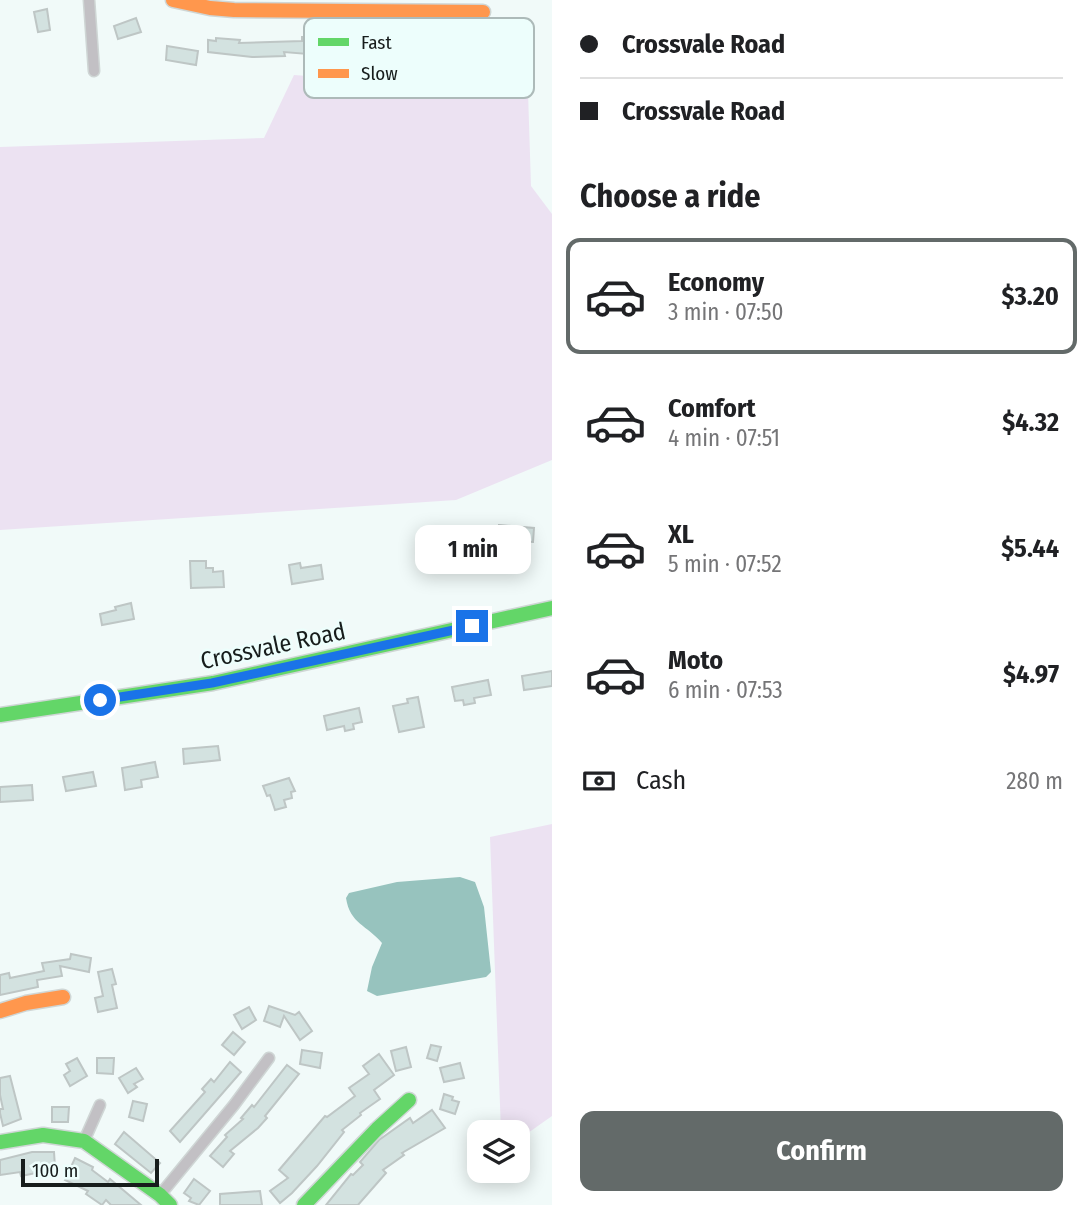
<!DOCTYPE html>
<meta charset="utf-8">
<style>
:root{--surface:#fff;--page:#f2f2f2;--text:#202124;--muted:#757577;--line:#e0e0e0;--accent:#636a69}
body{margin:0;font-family:"Fira Sans Condensed",sans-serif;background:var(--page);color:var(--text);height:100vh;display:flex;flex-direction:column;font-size:26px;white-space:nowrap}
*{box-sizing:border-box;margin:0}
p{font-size:23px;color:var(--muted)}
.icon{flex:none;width:38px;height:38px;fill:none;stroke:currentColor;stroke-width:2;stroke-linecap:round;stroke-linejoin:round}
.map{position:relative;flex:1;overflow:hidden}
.panel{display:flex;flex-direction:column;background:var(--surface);width:539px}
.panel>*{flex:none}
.banner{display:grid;align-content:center;height:154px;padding:0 28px;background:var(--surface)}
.tools{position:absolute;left:467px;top:1120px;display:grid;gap:14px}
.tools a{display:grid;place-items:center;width:63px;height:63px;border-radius:14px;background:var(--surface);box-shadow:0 4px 18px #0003;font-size:35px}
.scale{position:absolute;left:21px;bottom:18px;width:138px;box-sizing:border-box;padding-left:7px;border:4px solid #171d1c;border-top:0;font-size:19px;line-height:24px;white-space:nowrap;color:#171d1c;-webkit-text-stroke:5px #edfefc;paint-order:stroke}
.end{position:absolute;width:32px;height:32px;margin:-16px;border:9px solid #1a73e8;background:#fff;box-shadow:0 0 0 4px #fff}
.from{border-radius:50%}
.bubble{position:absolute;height:49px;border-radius:14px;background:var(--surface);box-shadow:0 4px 18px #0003;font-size:23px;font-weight:700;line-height:49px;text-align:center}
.banner b{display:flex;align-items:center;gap:24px;height:66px;font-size:26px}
.banner b+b{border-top:2px solid var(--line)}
.banner i{width:18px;height:18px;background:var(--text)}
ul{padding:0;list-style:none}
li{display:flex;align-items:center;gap:21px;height:116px;margin:0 14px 10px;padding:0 14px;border:4px solid transparent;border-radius:14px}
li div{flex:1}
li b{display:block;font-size:26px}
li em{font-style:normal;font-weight:700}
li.on{border-color:var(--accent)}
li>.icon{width:63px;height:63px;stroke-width:1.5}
h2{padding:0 28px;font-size:32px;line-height:84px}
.pay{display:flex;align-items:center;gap:18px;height:77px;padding:0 28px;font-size:26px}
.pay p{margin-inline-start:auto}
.button{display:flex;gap:14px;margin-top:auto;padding:14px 28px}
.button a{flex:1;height:80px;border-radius:14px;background:var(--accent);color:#fff;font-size:28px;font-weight:700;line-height:80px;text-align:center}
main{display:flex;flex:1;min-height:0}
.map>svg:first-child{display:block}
.green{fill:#ece2f2}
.water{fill:#97c3be}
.building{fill:#d3e2e0;stroke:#bec6c5;stroke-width:2}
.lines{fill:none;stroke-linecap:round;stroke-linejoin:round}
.street-casing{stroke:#cfd6d5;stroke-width:13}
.fast-casing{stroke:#cfd6d5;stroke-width:17}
.slow-casing{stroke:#cfd6d5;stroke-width:17}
.street{stroke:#c2c0c4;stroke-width:10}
.fast{stroke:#63d668;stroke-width:14}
.slow{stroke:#ff974d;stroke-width:14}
.route{stroke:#1a73e8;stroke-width:9}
.labels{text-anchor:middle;stroke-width:5;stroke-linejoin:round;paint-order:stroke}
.street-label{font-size:24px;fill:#171d1c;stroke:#edfefc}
.key{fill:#edfefc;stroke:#adbab9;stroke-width:2}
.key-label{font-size:19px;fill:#171d1c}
</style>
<main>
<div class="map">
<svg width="552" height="1205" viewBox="0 0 552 1205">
<rect width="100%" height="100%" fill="#f1faf9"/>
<g class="green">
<path d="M 294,75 L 528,92 L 531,186 L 552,214 L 552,460 L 456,500 L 0,530 L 0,147 L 264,138 Z"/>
<path d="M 552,824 L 552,1116 L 518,1140 L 518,1132 L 501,1132 L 490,837 Z"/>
</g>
<path class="water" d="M 460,877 L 475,882 L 484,907 L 491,972 L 486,977 L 377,996 L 367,991 L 372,967 L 382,943 C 367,925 350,924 346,898 L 349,893 L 397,882 Z"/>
<g class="building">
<path d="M 47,9 L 50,30 L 38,32 L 34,12 Z"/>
<path d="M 136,18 L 141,32 L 118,39 L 114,26 Z"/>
<path d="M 302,37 L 320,37 L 320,55 L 284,52 L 285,56 L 252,57 L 208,52 L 208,40 L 216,41 L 216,38 L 240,40 L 239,43 L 302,41 Z"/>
<path d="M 167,46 L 198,51 L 196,65 L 166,60 Z"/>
<path d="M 499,525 L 534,528 L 533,542 L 498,540 Z"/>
<path d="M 190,561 L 206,561 L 206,568 L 213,568 L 213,572 L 223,571 L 224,587 L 191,588 Z"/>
<path d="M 300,563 L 301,568 L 321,565 L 323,579 L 292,584 L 289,565 Z"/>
<path d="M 131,603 L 134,619 L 102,625 L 100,614 L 116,610 L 115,607 Z"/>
<path d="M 552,671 L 552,686 L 524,690 L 522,676 Z"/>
<path d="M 488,680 L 491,695 L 474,698 L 475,703 L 464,705 L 463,700 L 455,701 L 452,687 Z"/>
<path d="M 418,697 L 424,727 L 399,732 L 393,706 L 408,703 L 407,699 Z"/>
<path d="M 359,708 L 362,722 L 353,724 L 354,729 L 345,731 L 344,726 L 327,730 L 324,716 Z"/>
<path d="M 218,746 L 220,760 L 184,764 L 183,749 Z"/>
<path d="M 155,762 L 158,777 L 141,780 L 142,787 L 125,790 L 122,768 Z"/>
<path d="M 93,772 L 96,786 L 66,791 L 63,777 Z"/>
<path d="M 289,778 L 295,791 L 291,792 L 292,798 L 284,800 L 286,807 L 275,810 L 270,795 L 267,796 L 263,786 Z"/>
<path d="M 32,785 L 33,800 L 0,802 L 0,787 Z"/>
<path d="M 71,954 L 91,958 L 89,972 L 60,966 L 62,976 L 37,980 L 38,987 L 0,995 L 0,975 L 9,973 L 10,978 L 44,971 L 42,963 L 70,959 Z"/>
<path d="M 112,969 L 116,984 L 112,985 L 117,1008 L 98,1012 L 95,998 L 103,996 L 98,972 Z"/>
<path d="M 269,1006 L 295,1015 L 299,1012 L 312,1031 L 300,1040 L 284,1016 L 280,1027 L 264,1021 Z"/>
<path d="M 249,1007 L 256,1020 L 242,1029 L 234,1015 Z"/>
<path d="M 233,1032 L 245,1042 L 234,1055 L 222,1045 Z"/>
<path d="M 431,1045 L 441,1047 L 437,1061 L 427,1058 Z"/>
<path d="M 406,1047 L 411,1067 L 396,1071 L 391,1051 Z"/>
<path d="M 302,1050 L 322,1053 L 320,1068 L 300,1064 Z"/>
<path d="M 379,1054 L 394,1075 L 374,1090 L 380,1099 L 360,1113 L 361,1115 L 342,1130 L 344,1132 L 317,1166 L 292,1193 L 280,1203 L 270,1191 L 288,1178 L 279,1170 L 325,1116 L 327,1117 L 355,1096 L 349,1088 L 369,1074 L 363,1066 Z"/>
<path d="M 77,1058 L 87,1076 L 70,1086 L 64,1075 L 70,1071 L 66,1064 Z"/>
<path d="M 97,1058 L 114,1058 L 113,1074 L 97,1073 Z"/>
<path d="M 230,1062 L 241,1072 L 180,1142 L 170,1131 L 205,1092 L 202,1089 L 211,1079 L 214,1082 Z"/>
<path d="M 460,1063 L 464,1078 L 444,1082 L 440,1068 Z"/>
<path d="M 287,1065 L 299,1074 L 265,1116 L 267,1118 L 258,1128 L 230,1151 L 234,1154 L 223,1167 L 210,1156 L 227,1137 L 225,1135 L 243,1119 L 241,1118 L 252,1105 L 254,1107 Z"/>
<path d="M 136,1068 L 143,1079 L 134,1084 L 137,1087 L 128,1093 L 119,1078 Z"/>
<path d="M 10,1076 L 21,1119 L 3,1126 L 0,1113 L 0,1109 L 3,1109 L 0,1095 L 0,1078 Z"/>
<path d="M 444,1094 L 453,1097 L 452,1100 L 459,1102 L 455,1114 L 440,1109 Z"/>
<path d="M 133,1101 L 147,1104 L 143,1121 L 129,1117 Z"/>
<path d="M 52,1107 L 69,1107 L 68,1122 L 52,1122 Z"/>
<path d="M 432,1110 L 445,1128 L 402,1153 L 404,1155 L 383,1170 L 386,1173 L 358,1205 L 326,1205 L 351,1174 L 353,1175 L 363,1165 L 360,1162 L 379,1140 L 410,1118 L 413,1123 Z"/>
<path d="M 124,1132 L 160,1163 L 151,1173 L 115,1144 Z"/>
<path d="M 32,1152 L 54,1152 L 55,1167 L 35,1168 L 36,1173 L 21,1176 L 20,1172 L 0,1175 L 0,1160 Z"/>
<path d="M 75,1158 L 93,1167 L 92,1170 L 108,1182 L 110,1179 L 141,1205 L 111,1205 L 106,1200 L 102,1205 L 86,1194 L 88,1191 L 65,1180 Z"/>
<path d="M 194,1179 L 210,1191 L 199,1205 L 189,1201 L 191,1198 L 184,1193 Z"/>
<path d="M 260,1191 L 262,1205 L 220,1205 L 220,1194 Z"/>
</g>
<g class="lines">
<defs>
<g id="street">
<path d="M 89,0 L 94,71"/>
<path d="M 84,1141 L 100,1105"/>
<path d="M 160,1195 L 234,1105 L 269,1058"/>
</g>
<g id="fast">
<path d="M 0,715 L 213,683 L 552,608"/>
<path d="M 0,1142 L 43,1135 L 84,1141 L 160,1195 L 170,1205"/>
<path d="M 304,1205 L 377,1129 L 409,1100"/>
</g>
<g id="slow">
<path d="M 173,0 L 210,8 L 234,10 L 483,12"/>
<path d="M 0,1011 L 26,1003 L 63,997"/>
</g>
</defs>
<use href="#street" class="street-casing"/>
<use href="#fast" class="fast-casing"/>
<use href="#slow" class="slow-casing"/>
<use href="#street" class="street"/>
<use href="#fast" class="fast"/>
<use href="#slow" class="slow"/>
</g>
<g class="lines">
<path class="route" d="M 100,700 L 212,683 L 472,626"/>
</g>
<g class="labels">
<g class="street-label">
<text transform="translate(273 646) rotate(-12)" y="8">Crossvale Road</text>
</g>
</g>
<rect x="304" y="18" width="230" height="80" rx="10" class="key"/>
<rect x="318" y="38" width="31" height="8" fill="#63d668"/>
<rect x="318" y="69" width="31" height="9" fill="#ff974d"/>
<g class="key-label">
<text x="361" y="49">Fast</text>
<text x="361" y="80">Slow</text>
</g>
</svg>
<div class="tools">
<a><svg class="icon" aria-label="layers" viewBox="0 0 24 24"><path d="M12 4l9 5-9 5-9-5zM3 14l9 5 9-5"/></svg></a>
</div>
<div class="scale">100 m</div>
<i class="end from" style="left:100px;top:700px"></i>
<i class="end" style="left:472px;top:626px"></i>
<div class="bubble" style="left:415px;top:525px;width:116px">1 min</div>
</div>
<section class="panel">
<div class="banner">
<b><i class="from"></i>Crossvale Road</b>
<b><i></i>Crossvale Road</b>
</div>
<h2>Choose a ride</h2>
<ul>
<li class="on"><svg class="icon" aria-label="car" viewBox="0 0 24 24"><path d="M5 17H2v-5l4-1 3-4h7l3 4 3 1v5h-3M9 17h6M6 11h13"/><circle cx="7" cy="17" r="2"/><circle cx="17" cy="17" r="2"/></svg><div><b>Economy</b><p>3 min · 07:50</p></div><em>$3.20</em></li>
<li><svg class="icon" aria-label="car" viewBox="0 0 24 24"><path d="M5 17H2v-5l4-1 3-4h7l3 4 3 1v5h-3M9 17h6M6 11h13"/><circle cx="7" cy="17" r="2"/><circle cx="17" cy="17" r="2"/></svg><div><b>Comfort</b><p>4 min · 07:51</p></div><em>$4.32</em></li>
<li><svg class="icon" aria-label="car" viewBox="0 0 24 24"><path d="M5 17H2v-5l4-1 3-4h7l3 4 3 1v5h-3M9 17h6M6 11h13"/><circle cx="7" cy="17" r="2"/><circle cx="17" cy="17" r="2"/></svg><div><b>XL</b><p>5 min · 07:52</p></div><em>$5.44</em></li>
<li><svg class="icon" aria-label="car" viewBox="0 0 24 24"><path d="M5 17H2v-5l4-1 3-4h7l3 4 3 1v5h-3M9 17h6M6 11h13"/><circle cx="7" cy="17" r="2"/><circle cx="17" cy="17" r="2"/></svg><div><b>Moto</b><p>6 min · 07:53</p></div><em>$4.97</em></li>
</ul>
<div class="pay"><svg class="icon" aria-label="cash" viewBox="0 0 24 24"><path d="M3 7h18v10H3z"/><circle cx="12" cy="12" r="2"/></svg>Cash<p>280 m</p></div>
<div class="button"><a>Confirm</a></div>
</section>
</main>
